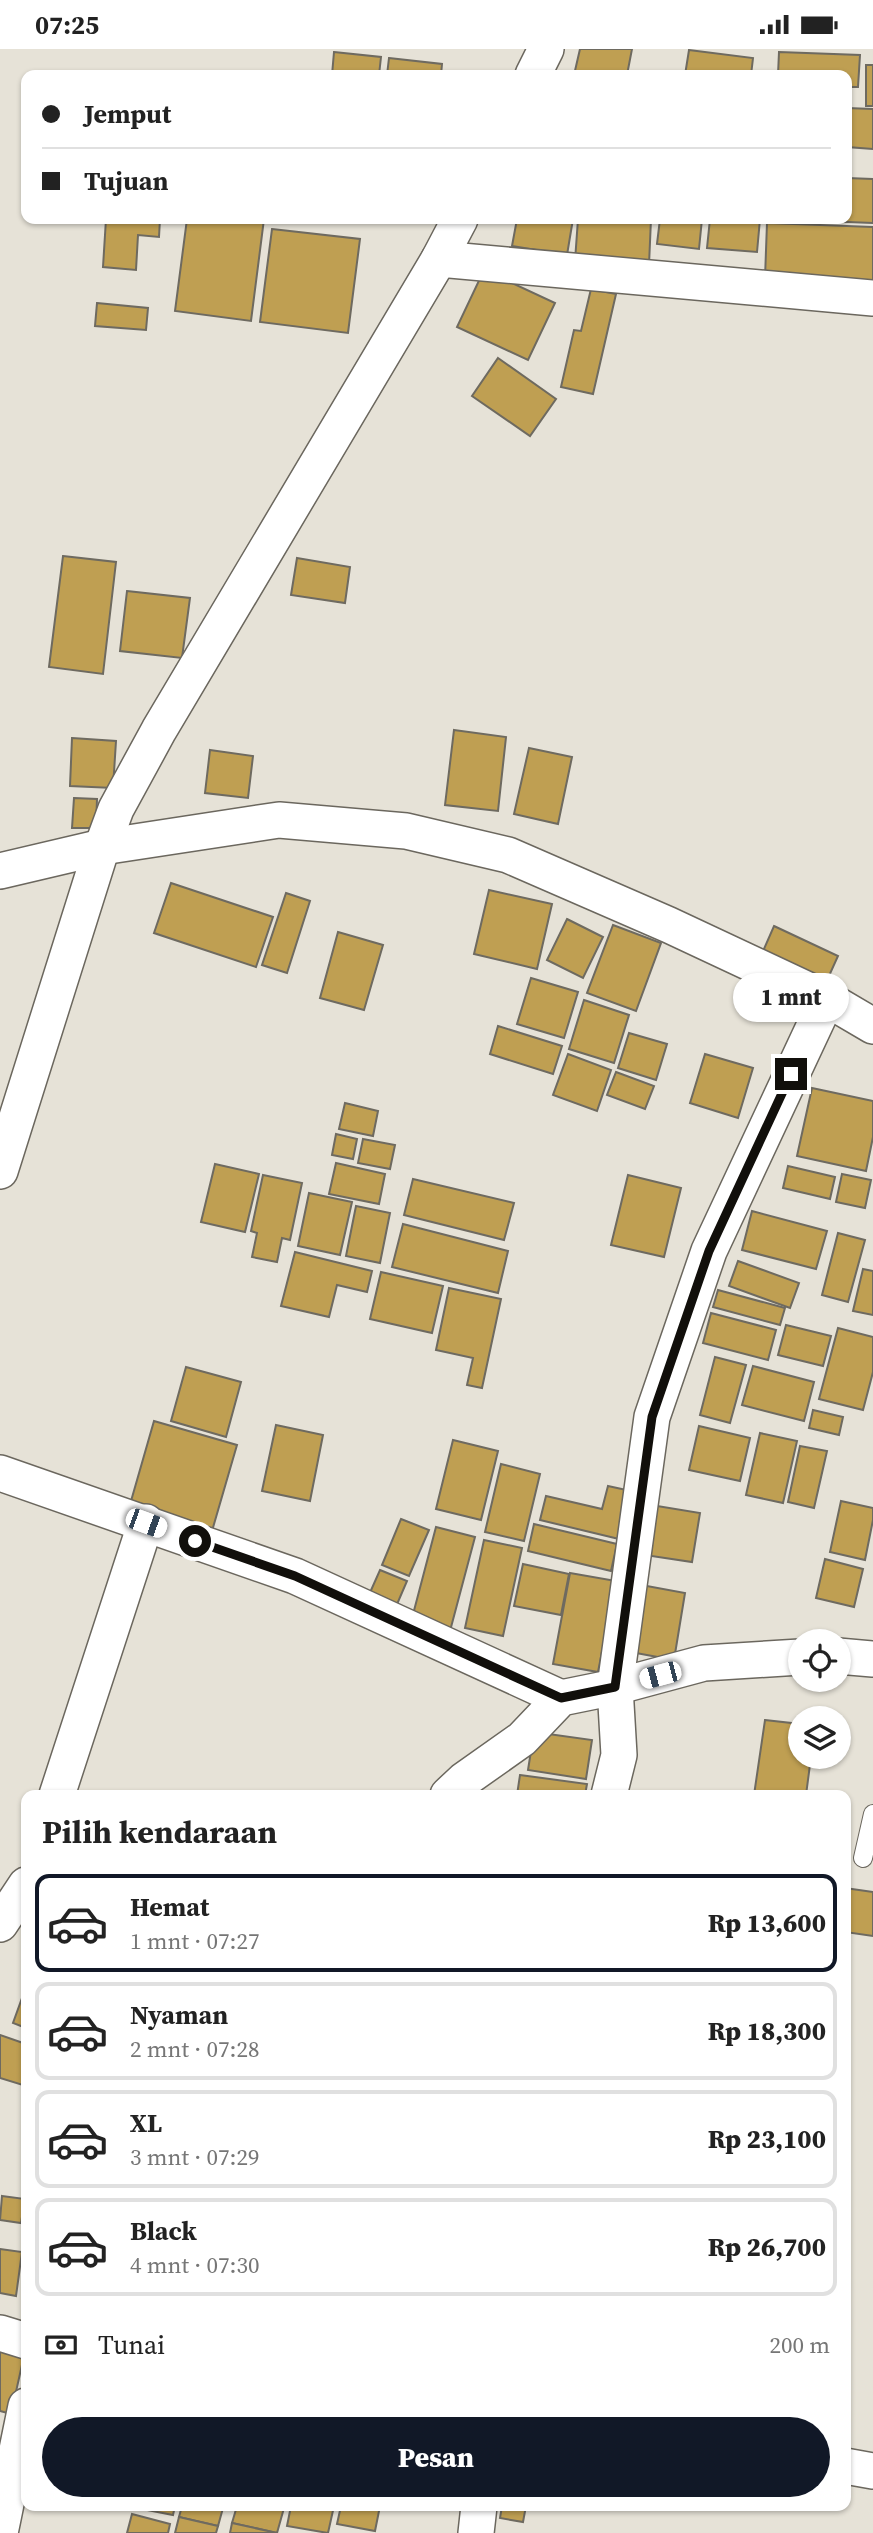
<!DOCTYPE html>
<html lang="id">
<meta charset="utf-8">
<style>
:root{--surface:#fff;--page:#f6f6f6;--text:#222;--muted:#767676;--line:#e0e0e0;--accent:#111827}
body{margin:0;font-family:"Source Serif 4",serif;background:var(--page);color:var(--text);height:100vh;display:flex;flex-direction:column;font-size:26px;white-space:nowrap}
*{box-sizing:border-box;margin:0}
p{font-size:23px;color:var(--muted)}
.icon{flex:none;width:38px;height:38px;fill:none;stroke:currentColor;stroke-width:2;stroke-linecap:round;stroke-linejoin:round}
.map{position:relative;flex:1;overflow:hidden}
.sheet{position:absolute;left:21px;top:1741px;width:830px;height:721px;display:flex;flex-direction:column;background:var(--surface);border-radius:14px;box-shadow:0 2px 5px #0004}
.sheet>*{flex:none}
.hud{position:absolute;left:21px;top:21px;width:831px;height:154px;border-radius:14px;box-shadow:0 2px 5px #0004;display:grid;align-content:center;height:154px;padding:0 21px;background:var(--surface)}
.tools{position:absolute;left:788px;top:1580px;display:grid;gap:14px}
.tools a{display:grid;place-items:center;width:63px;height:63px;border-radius:50%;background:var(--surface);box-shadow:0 2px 5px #0004;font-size:35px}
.end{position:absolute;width:32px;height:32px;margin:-16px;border:9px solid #110f0b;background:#fff;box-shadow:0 0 0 4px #fff}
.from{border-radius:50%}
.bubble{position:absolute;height:49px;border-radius:24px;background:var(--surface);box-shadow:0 2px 5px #0004;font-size:23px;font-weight:800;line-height:49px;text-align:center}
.car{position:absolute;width:21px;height:42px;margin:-21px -10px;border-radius:9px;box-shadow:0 0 5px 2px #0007;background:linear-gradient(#fff 24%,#345 0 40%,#fff 0 76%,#345 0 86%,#fff 0)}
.hud b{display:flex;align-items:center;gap:24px;height:66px;font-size:26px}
.hud b+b{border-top:2px solid var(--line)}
.hud i{width:18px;height:18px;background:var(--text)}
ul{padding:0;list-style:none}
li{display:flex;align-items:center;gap:21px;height:98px;margin:0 14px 10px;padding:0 7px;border:4px solid var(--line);border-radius:14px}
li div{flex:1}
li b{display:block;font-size:26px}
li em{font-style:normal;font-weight:800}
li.on{border-color:var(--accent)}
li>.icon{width:63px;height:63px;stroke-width:1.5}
h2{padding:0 21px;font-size:32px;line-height:84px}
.pay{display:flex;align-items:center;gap:18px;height:77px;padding:0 21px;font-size:26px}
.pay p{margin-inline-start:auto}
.cta{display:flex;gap:14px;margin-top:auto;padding:14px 21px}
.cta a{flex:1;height:80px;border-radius:42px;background:var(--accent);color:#fff;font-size:28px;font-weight:800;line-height:80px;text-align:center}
.status{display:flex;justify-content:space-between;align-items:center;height:49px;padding:0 35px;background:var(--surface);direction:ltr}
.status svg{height:19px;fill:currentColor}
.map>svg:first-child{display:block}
.building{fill:#bf9f52;stroke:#6e6a60;stroke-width:2}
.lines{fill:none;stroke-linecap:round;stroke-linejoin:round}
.lane-casing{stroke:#6b675e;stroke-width:20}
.street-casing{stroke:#6b675e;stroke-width:38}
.lane{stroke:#fff;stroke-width:18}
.street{stroke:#fff;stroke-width:35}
.route{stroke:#110f0b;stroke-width:9}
</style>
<div class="status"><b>07:25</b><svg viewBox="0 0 49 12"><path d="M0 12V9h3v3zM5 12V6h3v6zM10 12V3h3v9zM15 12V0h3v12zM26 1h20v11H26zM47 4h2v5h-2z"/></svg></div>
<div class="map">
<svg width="873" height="2484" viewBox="0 0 873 2484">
<rect width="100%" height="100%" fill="#e6e2d7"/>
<g class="building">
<path d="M 580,0 L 632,0 L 627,26 L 574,26 Z"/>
<path d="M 689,1 L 753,9 L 751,26 L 685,26 Z"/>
<path d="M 334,3 L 381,8 L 379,26 L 332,26 Z"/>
<path d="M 779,3 L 860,6 L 858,38 L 847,38 L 847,26 L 778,26 Z"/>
<path d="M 389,9 L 442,15 L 441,26 L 387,26 Z"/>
<rect x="866" y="16" width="7" height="41"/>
<path d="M 847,59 L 873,60 L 873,100 L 847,98 Z"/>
<path d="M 847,129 L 873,130 L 873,174 L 822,172 L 822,170 L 847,170 Z"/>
<path d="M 106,170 L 160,170 L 159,188 L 138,186 L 136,221 L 103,218 Z"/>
<path d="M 187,170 L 264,170 L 251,272 L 175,262 Z"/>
<path d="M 517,170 L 573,170 L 567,206 L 512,197 Z"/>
<path d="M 578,170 L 651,170 L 649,216 L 575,212 Z"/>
<path d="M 660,170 L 702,170 L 699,200 L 657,195 Z"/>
<path d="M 710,170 L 760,170 L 757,203 L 707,199 Z"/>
<path d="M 767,174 L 873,178 L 873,233 L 765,229 Z"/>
<path d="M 272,180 L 360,190 L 348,284 L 260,273 Z"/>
<path d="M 484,221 L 555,254 L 528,311 L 457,278 Z"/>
<path d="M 591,240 L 616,245 L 593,345 L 561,338 L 574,281 L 581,282 Z"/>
<path d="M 97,254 L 148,259 L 146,281 L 95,277 Z"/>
<path d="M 498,309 L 556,350 L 530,387 L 472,347 Z"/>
<path d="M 63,507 L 116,513 L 103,625 L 49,618 Z"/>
<path d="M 297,509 L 350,518 L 345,554 L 291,546 Z"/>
<path d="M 127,542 L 190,549 L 182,609 L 120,602 Z"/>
<path d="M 454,681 L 506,688 L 498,762 L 445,756 Z"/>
<path d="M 72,689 L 116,692 L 113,739 L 70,737 Z"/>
<path d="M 529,699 L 572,708 L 558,775 L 514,765 Z"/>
<path d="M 210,701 L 253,707 L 248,749 L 205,744 Z"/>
<path d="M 74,749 L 97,750 L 96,779 L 72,779 Z"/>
<path d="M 171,834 L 273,868 L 256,918 L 154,884 Z"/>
<path d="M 489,841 L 552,855 L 537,920 L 474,905 Z"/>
<path d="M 286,844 L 310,852 L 287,924 L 262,916 Z"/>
<path d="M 567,870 L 603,888 L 583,929 L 547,911 Z"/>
<path d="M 613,876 L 661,894 L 636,962 L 587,944 Z"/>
<path d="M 774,877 L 838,907 L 824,938 L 760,909 Z"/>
<path d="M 338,883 L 383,896 L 364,961 L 320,949 Z"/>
<path d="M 531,929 L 578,943 L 564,989 L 517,975 Z"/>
<path d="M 584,951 L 629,966 L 614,1014 L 569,1000 Z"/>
<path d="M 498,977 L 562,997 L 553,1025 L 490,1005 Z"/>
<path d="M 629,984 L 667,995 L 656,1031 L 618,1019 Z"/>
<path d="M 568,1005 L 611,1021 L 597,1062 L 553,1046 Z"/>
<path d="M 705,1005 L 753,1019 L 738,1069 L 690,1054 Z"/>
<path d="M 616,1023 L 654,1037 L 645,1060 L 607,1046 Z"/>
<path d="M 812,1039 L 873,1052 L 873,1088 L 866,1122 L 797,1107 Z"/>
<path d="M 345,1054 L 378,1062 L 373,1087 L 339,1080 Z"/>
<path d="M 336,1085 L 357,1090 L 353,1110 L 332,1106 Z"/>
<path d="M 363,1090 L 395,1096 L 390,1120 L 358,1114 Z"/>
<path d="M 336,1114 L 385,1125 L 379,1155 L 329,1145 Z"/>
<path d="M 215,1115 L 259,1125 L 245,1183 L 201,1173 Z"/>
<path d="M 788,1117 L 835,1128 L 830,1150 L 783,1139 Z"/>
<path d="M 842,1125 L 871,1131 L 865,1159 L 836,1153 Z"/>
<path d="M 263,1126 L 302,1134 L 290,1191 L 282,1189 L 277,1213 L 252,1208 L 257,1184 L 251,1182 Z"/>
<path d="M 628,1126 L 681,1139 L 664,1208 L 611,1196 Z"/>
<path d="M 413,1130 L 514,1154 L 504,1191 L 404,1166 Z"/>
<path d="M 309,1144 L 352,1153 L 340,1206 L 298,1197 Z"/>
<path d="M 356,1157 L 390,1164 L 380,1214 L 346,1207 Z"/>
<path d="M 752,1162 L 827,1182 L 816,1220 L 742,1201 Z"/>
<path d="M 403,1175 L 508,1202 L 498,1244 L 392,1218 Z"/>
<path d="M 838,1184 L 865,1191 L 848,1253 L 822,1246 Z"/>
<path d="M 295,1203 L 372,1222 L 367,1243 L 337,1236 L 329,1268 L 281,1257 Z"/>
<path d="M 738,1212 L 799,1234 L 790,1259 L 729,1237 Z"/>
<path d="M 863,1220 L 873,1222 L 873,1266 L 853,1262 Z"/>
<path d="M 381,1223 L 443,1237 L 432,1284 L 370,1270 Z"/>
<path d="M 449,1239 L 501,1250 L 482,1339 L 467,1336 L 473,1309 L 436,1301 Z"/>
<path d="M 718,1241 L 785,1259 L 780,1276 L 713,1258 Z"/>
<path d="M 711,1264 L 776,1281 L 768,1311 L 703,1294 Z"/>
<path d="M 786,1276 L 831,1287 L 823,1317 L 778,1306 Z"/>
<path d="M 838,1279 L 873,1288 L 873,1323 L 863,1361 L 819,1350 Z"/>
<path d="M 715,1308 L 746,1316 L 730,1374 L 700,1366 Z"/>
<path d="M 753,1317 L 814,1333 L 804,1372 L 742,1356 Z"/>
<path d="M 186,1318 L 241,1333 L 226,1388 L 171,1372 Z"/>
<path d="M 813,1361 L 843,1368 L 839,1386 L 809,1379 Z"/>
<path d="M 154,1372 L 237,1396 L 212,1482 L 129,1459 Z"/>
<path d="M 276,1376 L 323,1386 L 310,1452 L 262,1442 Z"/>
<path d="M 699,1377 L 750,1389 L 740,1432 L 689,1421 Z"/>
<path d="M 760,1384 L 797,1392 L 783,1454 L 746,1446 Z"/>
<path d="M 453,1391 L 498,1402 L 481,1471 L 436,1460 Z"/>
<path d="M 800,1397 L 827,1402 L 814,1459 L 788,1453 Z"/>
<path d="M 501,1415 L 540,1425 L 524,1492 L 485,1483 Z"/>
<path d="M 608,1437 L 631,1442 L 619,1490 L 540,1471 L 546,1447 L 602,1460 Z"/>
<path d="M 841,1452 L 873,1459 L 873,1471 L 865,1511 L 830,1503 Z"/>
<path d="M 645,1455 L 700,1464 L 692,1513 L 638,1505 Z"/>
<path d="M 401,1470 L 429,1481 L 409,1527 L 382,1516 Z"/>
<path d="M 534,1475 L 617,1495 L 611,1522 L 528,1502 Z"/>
<path d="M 436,1478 L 475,1488 L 450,1582 L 411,1573 Z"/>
<path d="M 484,1491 L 522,1499 L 503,1587 L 465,1579 Z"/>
<path d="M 825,1510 L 863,1520 L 854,1558 L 816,1549 Z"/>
<path d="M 523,1515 L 569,1525 L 561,1566 L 514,1557 Z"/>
<path d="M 380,1521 L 407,1532 L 395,1560 L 368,1548 Z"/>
<path d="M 570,1524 L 616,1532 L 598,1623 L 553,1615 Z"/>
<path d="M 636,1535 L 685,1544 L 674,1611 L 625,1602 Z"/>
<path d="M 765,1671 L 800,1675 L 800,1708 L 811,1708 L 806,1746 L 754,1746 Z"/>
<path d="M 534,1683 L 592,1691 L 586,1730 L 528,1721 Z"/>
<path d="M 520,1726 L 587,1735 L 585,1746 L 517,1746 Z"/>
<path d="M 845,1839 L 873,1843 L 873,1887 L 845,1883 Z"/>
<path d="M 26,1938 L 26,1979 L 13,1974 Z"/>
<path d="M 0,1986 L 26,1995 L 26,2037 L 0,2029 Z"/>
<path d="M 2,2147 L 25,2150 L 21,2174 L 0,2171 Z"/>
<path d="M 0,2200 L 22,2203 L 16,2247 L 0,2244 Z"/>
<path d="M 0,2291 L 26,2298 L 11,2365 L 0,2362 Z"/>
<path d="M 143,2457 L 175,2457 L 173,2466 L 142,2460 Z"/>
<path d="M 182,2457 L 223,2459 L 218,2477 L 179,2468 Z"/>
<path d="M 237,2457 L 284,2459 L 277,2484 L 232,2474 Z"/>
<path d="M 291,2457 L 334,2457 L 328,2484 L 287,2477 Z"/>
<path d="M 341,2457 L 380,2457 L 375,2482 L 337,2475 Z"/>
<path d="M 502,2457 L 526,2457 L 523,2473 L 500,2469 Z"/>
<path d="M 132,2465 L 170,2475 L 168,2484 L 127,2484 Z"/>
<path d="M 179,2468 L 218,2477 L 216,2484 L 175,2484 Z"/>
<path d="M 232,2474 L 277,2484 L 230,2484 Z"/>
</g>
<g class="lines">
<defs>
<path id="lane" d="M 863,1809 L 873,1765"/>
<g id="street">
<path d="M 533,26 L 546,0"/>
<path d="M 439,210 L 873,249"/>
<path d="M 0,822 L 102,798 L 279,771 L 406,782 L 508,806 L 669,876 L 827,950 L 873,977"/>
<path d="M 0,1122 L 102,798 L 116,760 L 159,681 L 439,210 L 460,170"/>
<path d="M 0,1424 L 295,1527 L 561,1649"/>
<path d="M 838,1607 L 873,1610"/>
<path d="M 57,1746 L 146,1473"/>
<path d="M 448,1746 L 464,1731 L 522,1690 L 561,1649 L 615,1638 L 704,1614 L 800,1608"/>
<path d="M 609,1746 L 619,1706 L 615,1638 L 652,1368 L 709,1202 L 827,950"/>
<path d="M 0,1875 L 26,1836"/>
<path d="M 0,2284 L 26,2292"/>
<path d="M 845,2417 L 873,2422"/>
<path d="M 0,2484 L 26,2357"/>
<path d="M 476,2484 L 479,2457"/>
</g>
</defs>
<use href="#lane" class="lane-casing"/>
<use href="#street" class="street-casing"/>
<use href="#lane" class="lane"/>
<use href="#street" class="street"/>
</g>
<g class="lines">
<path class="route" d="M 195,1492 L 295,1527 L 561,1649 L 615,1638 L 652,1368 L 709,1202 L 791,1025"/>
</g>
</svg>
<div class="tools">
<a><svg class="icon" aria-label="locate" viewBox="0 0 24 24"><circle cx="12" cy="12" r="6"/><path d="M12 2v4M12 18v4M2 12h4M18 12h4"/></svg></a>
<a><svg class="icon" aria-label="layers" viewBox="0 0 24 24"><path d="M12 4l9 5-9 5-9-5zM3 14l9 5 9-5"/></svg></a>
</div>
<i class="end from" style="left:195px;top:1492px"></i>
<i class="end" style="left:791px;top:1025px"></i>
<div class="bubble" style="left:733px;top:924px;width:116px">1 mnt</div>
<i class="car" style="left:146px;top:1474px;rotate:110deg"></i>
<i class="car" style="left:660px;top:1626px;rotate:255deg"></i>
<div class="hud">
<b><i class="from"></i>Jemput</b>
<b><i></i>Tujuan</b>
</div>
<section class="sheet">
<h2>Pilih kendaraan</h2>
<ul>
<li class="on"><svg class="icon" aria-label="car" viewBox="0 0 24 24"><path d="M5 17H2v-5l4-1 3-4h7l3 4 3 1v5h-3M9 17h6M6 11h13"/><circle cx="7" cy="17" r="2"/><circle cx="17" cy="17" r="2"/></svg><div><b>Hemat</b><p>1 mnt · 07:27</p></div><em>Rp 13,600</em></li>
<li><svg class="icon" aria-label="car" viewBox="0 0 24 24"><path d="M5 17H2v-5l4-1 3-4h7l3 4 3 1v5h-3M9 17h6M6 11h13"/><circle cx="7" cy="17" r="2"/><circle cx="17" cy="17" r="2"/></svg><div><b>Nyaman</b><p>2 mnt · 07:28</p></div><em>Rp 18,300</em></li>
<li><svg class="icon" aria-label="car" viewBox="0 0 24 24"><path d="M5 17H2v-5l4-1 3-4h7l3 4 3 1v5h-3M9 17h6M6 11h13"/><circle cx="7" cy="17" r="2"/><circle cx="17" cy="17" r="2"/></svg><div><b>XL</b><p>3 mnt · 07:29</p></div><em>Rp 23,100</em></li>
<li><svg class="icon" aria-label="car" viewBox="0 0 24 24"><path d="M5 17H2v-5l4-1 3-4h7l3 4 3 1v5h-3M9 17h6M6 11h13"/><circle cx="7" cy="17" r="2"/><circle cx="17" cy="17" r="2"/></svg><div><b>Black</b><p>4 mnt · 07:30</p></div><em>Rp 26,700</em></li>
</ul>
<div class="pay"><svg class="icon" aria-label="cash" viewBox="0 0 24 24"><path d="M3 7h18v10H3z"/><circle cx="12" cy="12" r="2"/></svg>Tunai<p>200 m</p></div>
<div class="cta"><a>Pesan</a></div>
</section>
</div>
